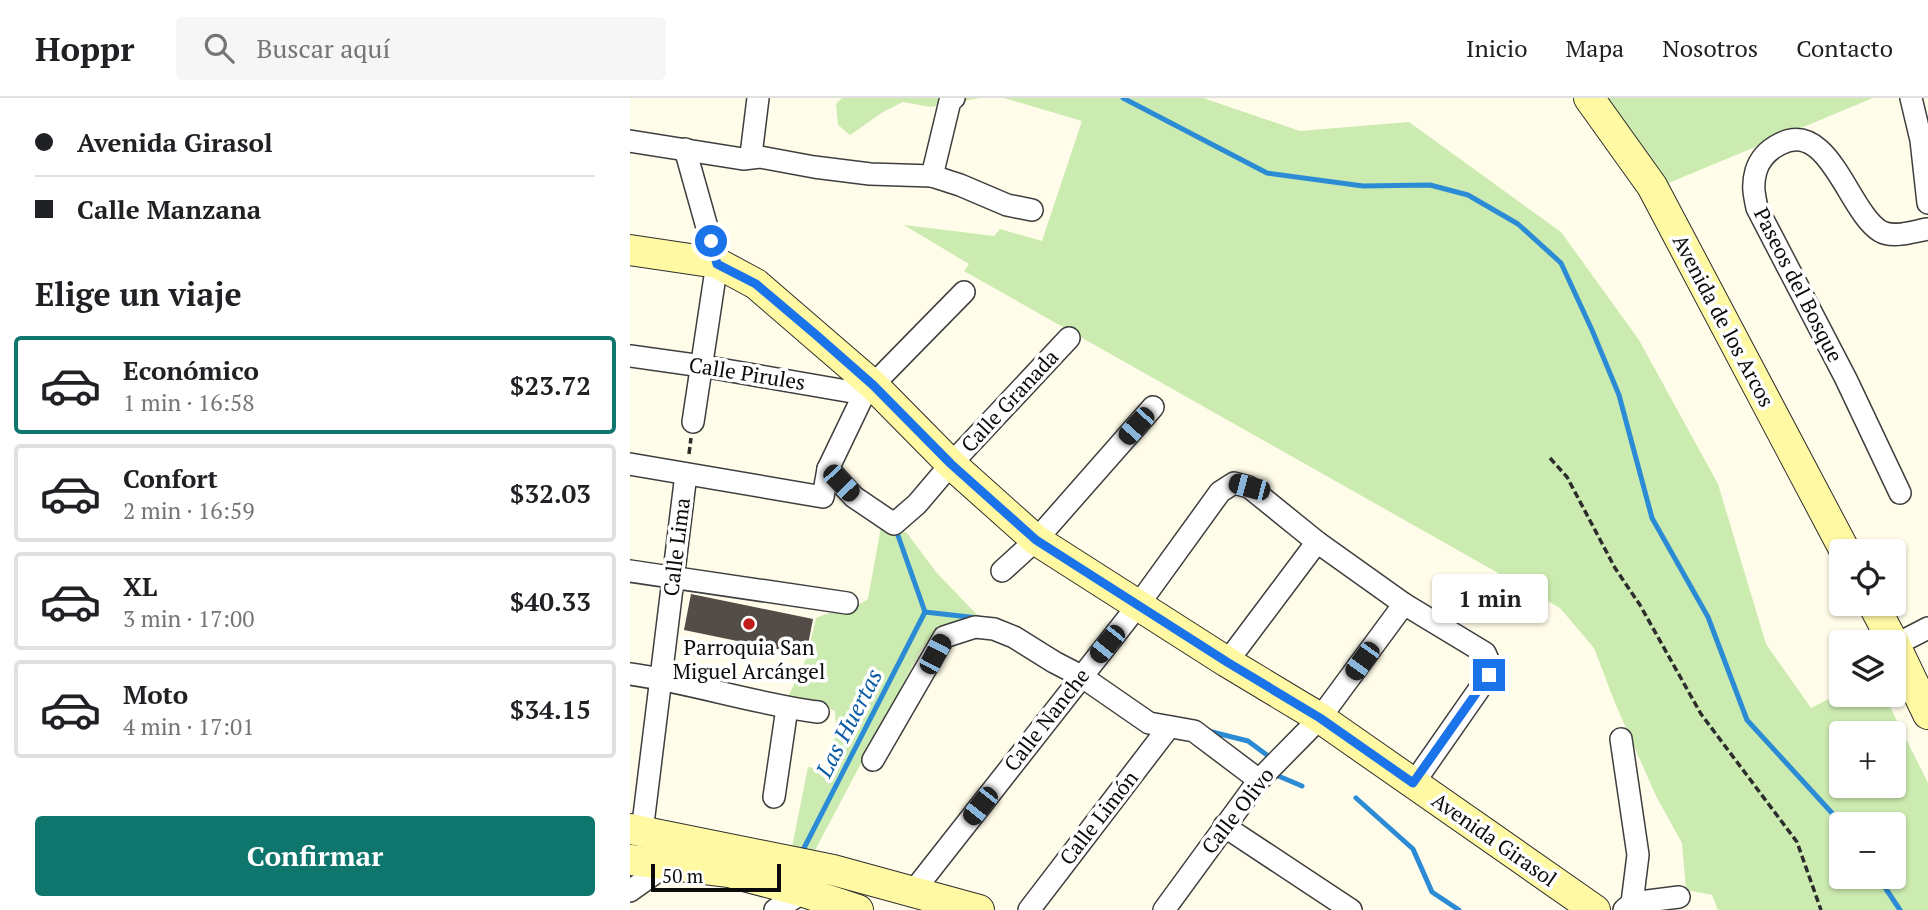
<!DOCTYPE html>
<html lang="es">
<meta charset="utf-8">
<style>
:root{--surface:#fff;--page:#f6f6f6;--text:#202124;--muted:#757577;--line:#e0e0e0;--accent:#0f766e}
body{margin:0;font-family:"PT Serif",serif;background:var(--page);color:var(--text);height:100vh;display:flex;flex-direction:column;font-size:26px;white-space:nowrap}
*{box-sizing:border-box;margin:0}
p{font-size:23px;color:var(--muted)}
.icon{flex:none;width:38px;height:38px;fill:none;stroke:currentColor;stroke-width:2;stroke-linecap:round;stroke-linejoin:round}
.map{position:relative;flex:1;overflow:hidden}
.side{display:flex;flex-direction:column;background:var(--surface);width:630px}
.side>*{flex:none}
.hud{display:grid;align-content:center;height:154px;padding:0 35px;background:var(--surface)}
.controls{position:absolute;left:1199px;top:441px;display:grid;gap:14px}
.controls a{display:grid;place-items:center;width:77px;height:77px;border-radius:7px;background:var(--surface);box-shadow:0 2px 5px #0004;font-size:35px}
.scale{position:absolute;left:21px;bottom:18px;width:130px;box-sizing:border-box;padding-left:7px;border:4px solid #0b0b0b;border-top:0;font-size:19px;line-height:24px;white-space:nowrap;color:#0b0b0b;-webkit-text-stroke:5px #fff;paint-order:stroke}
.end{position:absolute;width:32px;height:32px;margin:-16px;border:9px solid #1a73e8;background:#fff;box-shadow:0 0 0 4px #fff}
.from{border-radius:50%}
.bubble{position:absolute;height:49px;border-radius:7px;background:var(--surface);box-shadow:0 2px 5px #0004;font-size:23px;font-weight:600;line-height:49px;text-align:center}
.car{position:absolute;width:21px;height:42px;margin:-21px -10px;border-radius:9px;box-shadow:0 0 5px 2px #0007;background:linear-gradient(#222 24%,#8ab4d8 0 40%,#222 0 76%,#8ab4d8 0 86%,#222 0)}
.hud b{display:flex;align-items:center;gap:24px;height:66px;font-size:26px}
.hud b+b{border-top:2px solid var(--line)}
.hud i{width:18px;height:18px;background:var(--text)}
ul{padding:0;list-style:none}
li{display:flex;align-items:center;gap:21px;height:98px;margin:0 14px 10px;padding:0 21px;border:4px solid var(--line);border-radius:7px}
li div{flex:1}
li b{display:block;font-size:26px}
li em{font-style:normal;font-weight:600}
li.active{border-color:var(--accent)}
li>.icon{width:63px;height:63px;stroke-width:1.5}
h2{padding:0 35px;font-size:32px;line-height:84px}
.cta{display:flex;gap:14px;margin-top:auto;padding:14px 35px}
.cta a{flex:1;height:80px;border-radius:7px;background:var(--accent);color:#fff;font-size:28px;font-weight:600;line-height:80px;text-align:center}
header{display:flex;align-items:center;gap:42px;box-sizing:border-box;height:98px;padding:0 35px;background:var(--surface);border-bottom:2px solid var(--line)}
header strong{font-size:33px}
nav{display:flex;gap:38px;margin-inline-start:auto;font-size:24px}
.search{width:490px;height:63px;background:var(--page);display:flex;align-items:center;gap:18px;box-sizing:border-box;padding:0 24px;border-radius:7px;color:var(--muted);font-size:26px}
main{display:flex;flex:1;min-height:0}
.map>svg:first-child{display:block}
.green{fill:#ccebb0;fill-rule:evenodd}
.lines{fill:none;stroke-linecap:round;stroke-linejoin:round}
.stream{stroke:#2c8bd5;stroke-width:5}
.building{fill:#544c47}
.street-casing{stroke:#3e3e3e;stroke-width:24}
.secondary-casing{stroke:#2d2d2d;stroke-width:32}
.path{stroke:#2d2d2d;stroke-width:3.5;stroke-dasharray:7 3.5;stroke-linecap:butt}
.street{stroke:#fff;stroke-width:21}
.secondary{stroke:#fff9a4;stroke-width:30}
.route{stroke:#1a73e8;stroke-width:9}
.poi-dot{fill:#c21b1c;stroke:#fff;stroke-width:2.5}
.labels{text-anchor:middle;stroke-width:7;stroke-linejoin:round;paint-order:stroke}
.street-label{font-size:21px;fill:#0b0b0b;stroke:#fff}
.poi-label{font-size:21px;fill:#0b0b0b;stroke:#fff}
.water-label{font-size:23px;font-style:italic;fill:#0e5ca3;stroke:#fff}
</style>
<header>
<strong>Hoppr</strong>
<div class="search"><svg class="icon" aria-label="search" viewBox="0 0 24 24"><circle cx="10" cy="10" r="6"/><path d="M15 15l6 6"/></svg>Buscar aquí</div>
<nav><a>Inicio</a><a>Mapa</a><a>Nosotros</a><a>Contacto</a></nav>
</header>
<main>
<section class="side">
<div class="hud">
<b><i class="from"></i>Avenida Girasol</b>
<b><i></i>Calle Manzana</b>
</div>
<h2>Elige un viaje</h2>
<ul>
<li class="active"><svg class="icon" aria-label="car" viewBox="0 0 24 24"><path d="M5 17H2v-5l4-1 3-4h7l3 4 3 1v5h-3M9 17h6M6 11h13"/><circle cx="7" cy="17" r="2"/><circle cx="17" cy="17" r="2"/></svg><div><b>Económico</b><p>1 min · 16:58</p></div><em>$23.72</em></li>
<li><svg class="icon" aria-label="car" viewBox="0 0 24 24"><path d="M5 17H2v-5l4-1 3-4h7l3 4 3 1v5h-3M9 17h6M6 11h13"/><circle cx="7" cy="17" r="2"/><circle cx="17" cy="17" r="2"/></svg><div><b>Confort</b><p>2 min · 16:59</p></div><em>$32.03</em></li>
<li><svg class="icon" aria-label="car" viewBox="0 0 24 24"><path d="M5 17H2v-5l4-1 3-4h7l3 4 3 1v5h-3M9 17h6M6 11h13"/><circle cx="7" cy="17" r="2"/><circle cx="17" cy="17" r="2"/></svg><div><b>XL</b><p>3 min · 17:00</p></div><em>$40.33</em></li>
<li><svg class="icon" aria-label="car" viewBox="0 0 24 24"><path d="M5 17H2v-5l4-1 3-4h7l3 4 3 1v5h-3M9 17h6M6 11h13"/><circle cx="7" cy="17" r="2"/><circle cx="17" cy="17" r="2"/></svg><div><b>Moto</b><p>4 min · 17:01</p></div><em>$34.15</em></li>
</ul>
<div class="cta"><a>Confirmar</a></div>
</section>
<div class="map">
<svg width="1298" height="812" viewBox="0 0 1298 812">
<rect width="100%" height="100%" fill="#fffce9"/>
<g class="green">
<path d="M 212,0 L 350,0 L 300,9 L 273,4 L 253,14 L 220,37 L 208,27 L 206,6 Z"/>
<path d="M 374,0 L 573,0 L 670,33 L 779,24 L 931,134 L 1009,242 L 1088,386 L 1136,546 L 1181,610 L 1211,595 L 1211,597 L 1254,597 L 1298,685 L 1298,812 L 1088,812 L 1082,797 L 1056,792 L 1052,745 L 1026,698 L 985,605 L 964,550 L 930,510 L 334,173 L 339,166 L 274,127 L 364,138 L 370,131 L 412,143 L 452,23 ZM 1211,635 L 1264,635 L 1264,688 L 1211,688 ZM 1211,726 L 1264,726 L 1264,779 L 1211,779 Z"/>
<path d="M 965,0 L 1243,0 L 1036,86 Z"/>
<path d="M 252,423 L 277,435 L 306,474 L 350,520 L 306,531 L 290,554 L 182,758 L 161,754 L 178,669 L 198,672 L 206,634 L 205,613 L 190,607 L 157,601 L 177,559 L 186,520 C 203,512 222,512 238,501 Z"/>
</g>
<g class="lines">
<g class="stream">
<path d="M 493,0 L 637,75 L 733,88 L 800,87 L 838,97 L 888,126 L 931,165 L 962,232 L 989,297 L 1022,420 L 1078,519 L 1117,622 L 1212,726"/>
<path d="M 295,514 L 348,520"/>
<path d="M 578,633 L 618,643 L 641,660"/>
<path d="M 645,673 L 646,677 L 672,688"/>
<path d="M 726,700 L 783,751 L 802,794 L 829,812"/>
<path d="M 173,752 L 295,514 L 265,429"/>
<path d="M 1248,779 L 1270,812"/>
</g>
</g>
<path class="building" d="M 61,496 L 183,521 L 176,557 L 54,532 Z"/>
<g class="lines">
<defs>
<g id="street">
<path d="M 1281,0 L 1291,42 L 1298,105"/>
<path d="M 0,43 L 113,61 L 130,59 L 184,69 L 240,76 L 302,78 L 330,87 L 377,107 L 402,112"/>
<path d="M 55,51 L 87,165 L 63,324"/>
<path d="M 117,59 L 121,57 L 128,0"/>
<path d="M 302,78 L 320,3 L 324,0"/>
<path d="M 0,258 L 72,268 L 234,296"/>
<path d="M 0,366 L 193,399 L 198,371 L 234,296 L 334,194"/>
<path d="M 198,371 L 224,399 L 264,426 L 287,406 L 321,366 L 439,240"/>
<path d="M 1270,395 L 1216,281 L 1127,110 C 1124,96 1122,87 1126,73 C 1130,60 1138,52 1150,46 C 1199,21 1218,113 1250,133 C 1263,141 1284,133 1298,131"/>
<path d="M 0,473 L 217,505"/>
<path d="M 372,473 L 406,442 L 523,309"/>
<path d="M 1265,547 L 1298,530"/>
<path d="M 597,564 L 687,444"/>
<path d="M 0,576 C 63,585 125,606 188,614"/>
<path d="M 991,641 L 1008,757 L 1002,805 L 994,812"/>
<path d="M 243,662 L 314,539 L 345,529 L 364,531 L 384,539 L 424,564 L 451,578 L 519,625 L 564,633 L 629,682"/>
<path d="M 144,699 L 157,610"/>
<path d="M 594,728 L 721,812"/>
<path d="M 12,734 L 56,376"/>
<path d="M 0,793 L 35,768"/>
<path d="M 282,795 L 509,506 L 590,394 L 604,385 L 619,389 L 687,444 L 774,506 L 855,555 L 860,566 L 859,577 L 783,686"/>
<path d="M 1002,805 L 1049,799"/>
<path d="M 145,812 L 174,794"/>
<path d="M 399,812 L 539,629"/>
<path d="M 534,812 L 629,682 L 690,620 L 774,506"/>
</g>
<g id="secondary">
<path d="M 959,0 L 1022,88 L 1215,453"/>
<path d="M 0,152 L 87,165 L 126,186 L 243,287 L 321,366 L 406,442 L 597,564 L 690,620 L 965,812"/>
<path d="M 1243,506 L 1263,544"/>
<path d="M 1264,545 L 1298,616"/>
<path d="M 0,731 L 203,772 L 349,812"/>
<path d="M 0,762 L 99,774 L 174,794 L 228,812"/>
</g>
</defs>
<use href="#street" class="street-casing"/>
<use href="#secondary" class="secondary-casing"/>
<g class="path">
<path d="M 59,356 L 61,340"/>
<path d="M 920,360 L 937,379 L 985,470 L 1010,507 L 1071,616 L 1167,744 L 1191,812"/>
</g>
<use href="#street" class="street"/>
<use href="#secondary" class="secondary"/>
</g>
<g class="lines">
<path class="route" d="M 81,143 L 87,166 L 126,186 L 185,236 L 243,287 L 321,366 L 406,442 L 597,564 L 690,620 L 783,685 L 859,577"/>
</g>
<circle class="poi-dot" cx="119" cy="526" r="7"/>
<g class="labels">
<g class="street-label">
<text transform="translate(1168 187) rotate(63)" y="7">Paseos del Bosque</text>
<text transform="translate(1093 223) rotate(62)" y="7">Avenida de los Arcos</text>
<text transform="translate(117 276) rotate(9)" y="7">Calle Pirules</text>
<text transform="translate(380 303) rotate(-47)" y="7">Calle Granada</text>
<text transform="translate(47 449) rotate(-83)" y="7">Calle Lima</text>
<text transform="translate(417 622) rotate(-52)" y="7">Calle Nanche</text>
<text transform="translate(608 713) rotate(-52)" y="7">Calle Olivo</text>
<text transform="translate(469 720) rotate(-52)" y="7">Calle Limón</text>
<text transform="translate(864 742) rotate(35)" y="7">Avenida Girasol</text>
</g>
<g class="poi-label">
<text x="119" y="557">Parroquia San<tspan x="119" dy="24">Miguel Arcángel</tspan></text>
</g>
<g class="water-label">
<text transform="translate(219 625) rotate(-63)" y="8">Las Huertas</text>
</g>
</g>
</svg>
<div class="controls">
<a><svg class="icon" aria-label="locate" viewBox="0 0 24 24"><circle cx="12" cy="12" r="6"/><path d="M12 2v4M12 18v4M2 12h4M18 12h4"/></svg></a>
<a><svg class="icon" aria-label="layers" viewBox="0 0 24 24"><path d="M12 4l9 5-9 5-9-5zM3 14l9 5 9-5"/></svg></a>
<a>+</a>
<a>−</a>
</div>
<div class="scale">50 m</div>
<i class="end from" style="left:81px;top:143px"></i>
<i class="end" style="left:859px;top:577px"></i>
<div class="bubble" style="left:802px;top:476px;width:116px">1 min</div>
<i class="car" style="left:506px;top:328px;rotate:222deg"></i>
<i class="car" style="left:211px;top:385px;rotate:136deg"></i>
<i class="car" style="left:619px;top:389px;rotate:285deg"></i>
<i class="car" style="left:477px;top:546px;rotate:219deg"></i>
<i class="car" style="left:305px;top:556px;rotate:28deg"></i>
<i class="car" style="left:732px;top:563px;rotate:216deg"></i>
<i class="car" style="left:350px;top:708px;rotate:218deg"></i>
</div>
</main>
